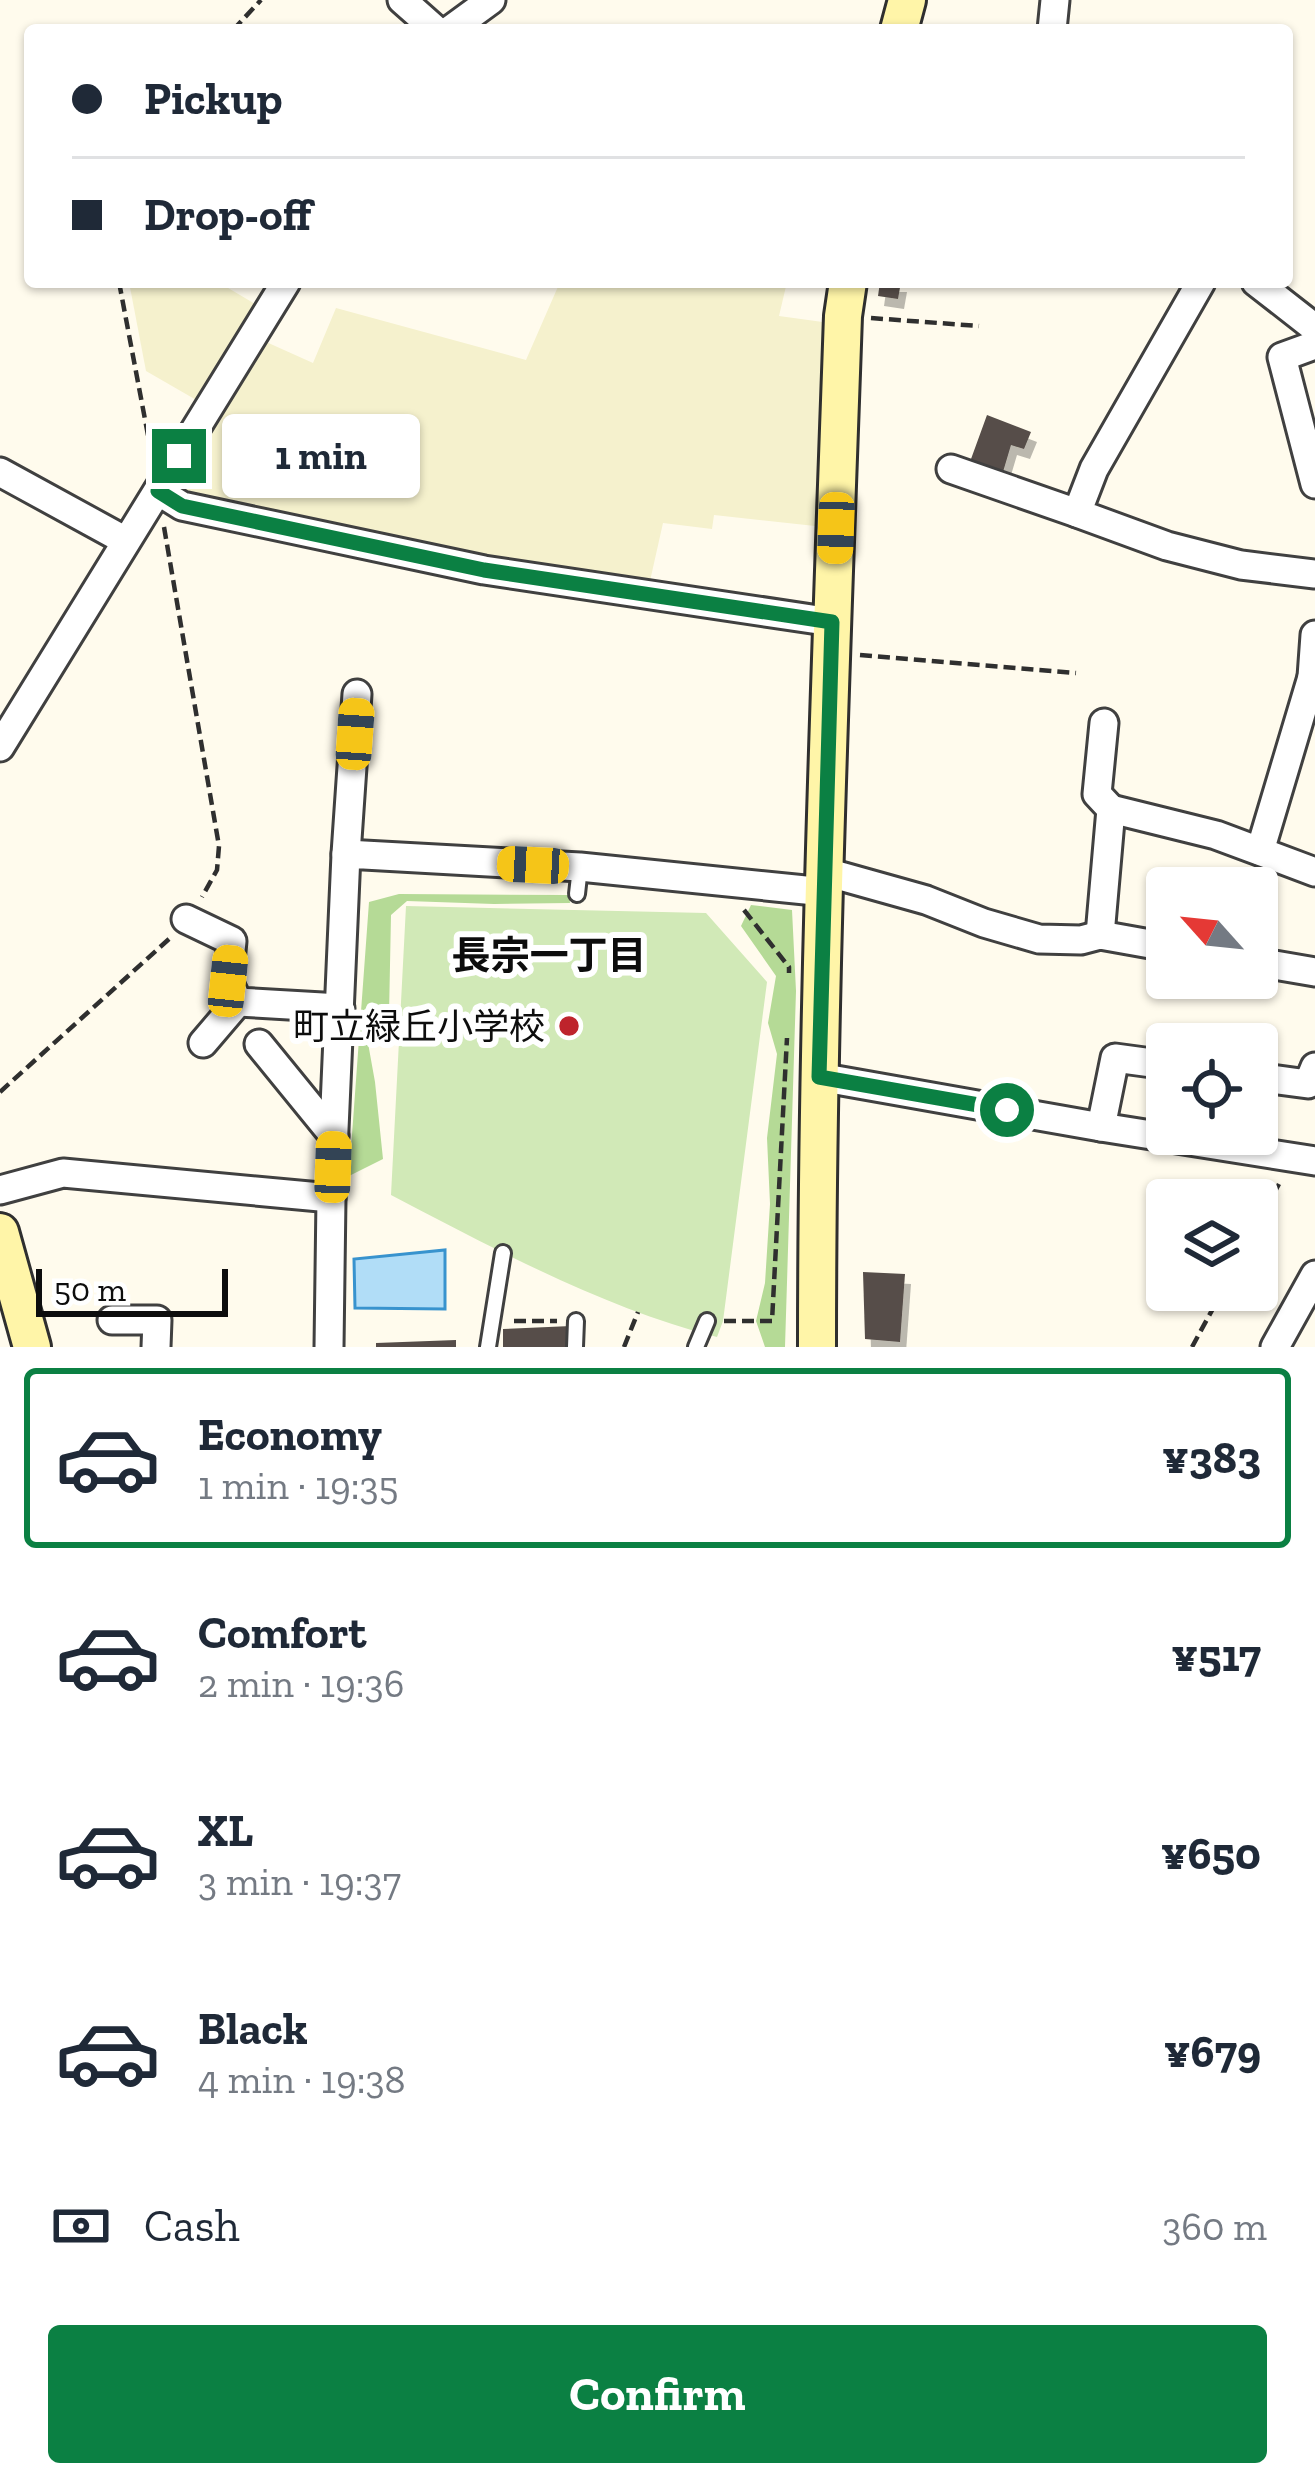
<!DOCTYPE html>
<meta charset="utf-8">
<style>
:root{--surface:#fff;--page:#f2f2f3;--text:#1f2937;--muted:#747a83;--line:#e0e1e3;--accent:#0b8043}
body{margin:0;font-family:"Zilla Slab","Noto Sans JP",serif;background:var(--page);color:var(--text);height:100vh;display:flex;flex-direction:column;font-size:45px;white-space:nowrap}
*{box-sizing:border-box;margin:0}
p{font-size:39px;color:var(--muted)}
.icon{flex:none;width:66px;height:66px;fill:none;stroke:currentColor;stroke-width:2;stroke-linecap:round;stroke-linejoin:round}
.map{position:relative;height:1347px;overflow:hidden}
.panel{display:flex;flex-direction:column;background:var(--surface);flex:1}
.panel>*{flex:none}
.hud{position:absolute;left:24px;top:24px;width:1269px;height:264px;border-radius:12px;box-shadow:0 3px 9px #0004;display:grid;align-content:center;height:264px;padding:0 48px;background:var(--surface)}
.needle{width:78px;rotate:297deg}
.controls{position:absolute;left:1146px;top:867px;display:grid;gap:24px}
.controls a{display:grid;place-items:center;width:132px;height:132px;border-radius:12px;background:var(--surface);box-shadow:0 3px 9px #0004;font-size:60px}
.scale{position:absolute;left:36px;bottom:30px;width:192px;box-sizing:border-box;padding-left:12px;border:6px solid #0d0d0d;border-top:0;font-size:33px;line-height:42px;white-space:nowrap;color:#0d0d0d;-webkit-text-stroke:9px #fff;paint-order:stroke}
.end{position:absolute;width:54px;height:54px;margin:-27px;border:15px solid #0b8043;background:#fff;box-shadow:0 0 0 6px #fff}
.from{border-radius:50%}
.bubble{position:absolute;height:84px;border-radius:12px;background:var(--surface);box-shadow:0 3px 9px #0004;font-size:39px;font-weight:800;line-height:84px;text-align:center}
.car{position:absolute;width:36px;height:72px;margin:-36px -18px;border-radius:15px;box-shadow:0 0 9px 3px #0007;background:linear-gradient(#f5c518 24%,#345 0 40%,#f5c518 0 76%,#345 0 86%,#f5c518 0)}
.hud b{display:flex;align-items:center;gap:42px;height:114px;font-size:45px}
.hud b+b{border-top:3px solid var(--line)}
.hud i{width:30px;height:30px;background:var(--text)}
ul{padding:21px 0 0;list-style:none}
li{display:flex;align-items:center;gap:36px;height:180px;margin:0 24px 18px;padding:0 24px;border:6px solid transparent;border-radius:12px}
li div{flex:1}
li b{display:block;font-size:45px}
li em{font-style:normal;font-weight:800}
li.on{border-color:var(--accent)}
li>.icon{width:108px;height:108px;stroke-width:1.5}
.pay{display:flex;align-items:center;gap:30px;height:132px;padding:0 48px;font-size:45px}
.pay p{margin-inline-start:auto}
.action{display:flex;gap:24px;margin-top:auto;padding:24px 48px}
.action a{flex:1;height:138px;border-radius:12px;background:var(--accent);color:#fff;font-size:48px;font-weight:800;line-height:138px;text-align:center}
.map>svg:first-child{display:block}
.farmland{fill:#f5f1cd}
.green{fill:#d1e9b7}
.forest{fill:#b5da96}
.water{fill:#b1ddf7;stroke:#3893ce;stroke-width:3}
.building{fill:#564e49;filter:url(#shadow)}
.lines{fill:none;stroke-linecap:round;stroke-linejoin:round}
.lane-casing{stroke:#404040;stroke-width:20}
.street-casing{stroke:#404040;stroke-width:33}
.secondary-casing{stroke:#2f2f2f;stroke-width:42}
.path{stroke:#2f2f2f;stroke-width:4.5;stroke-dasharray:12 6;stroke-linecap:butt}
.lane{stroke:#fff;stroke-width:14}
.street{stroke:#fff;stroke-width:27}
.secondary{stroke:#fff5a8;stroke-width:36}
.route{stroke:#0b8043;stroke-width:15}
.poi-dot{fill:#be242c;stroke:#fff;stroke-width:4.5}
.labels{text-anchor:middle;stroke-width:12;stroke-linejoin:round;paint-order:stroke}
.poi-label{font-size:36px;fill:#0d0d0d;stroke:#fff;text-anchor:end}
.neighbourhood-label{font-size:39px;font-weight:bold;fill:#0d0d0d;stroke:#fff}
</style>
<div class="map">
<svg width="1315" height="1347" viewBox="0 0 1315 1347">
<defs>
<filter id="shadow"><feDropShadow dx="6" dy="10" stdDeviation="0" flood-color="#0004"/></filter>
</defs>
<rect width="100%" height="100%" fill="#fffbed"/>
<g class="farmland">
<path d="M 129,282 L 218,282 L 257,305 L 198,401 L 146,371 Z"/>
<path d="M 560,282 L 787,282 L 779,316 L 830,323 L 815,526 L 714,515 L 712,529 L 663,523 L 650,581 L 485,562 L 183,496 L 174,484 L 264,341 L 313,363 L 336,308 L 526,360 Z"/>
</g>
<path class="green" d="M 406,906 L 706,913 L 767,982 L 723,1321 L 717,1337 C 605,1309 493,1248 391,1195 Z"/>
<g class="forest">
<path d="M 399,894 L 569,895 L 570,903 L 494,904 L 407,901 L 391,915 L 389,1015 L 368,1043 L 375,1082 L 383,1159 L 349,1176 L 369,902 Z"/>
<path d="M 751,905 L 792,910 L 796,991 L 785,1347 L 765,1347 L 756,1321 L 765,1283 L 770,1204 L 767,1138 L 777,1054 L 768,1023 L 776,976 L 741,926 Z"/>
</g>
<path class="water" d="M 445,1250 L 445,1309 L 355,1308 L 354,1259 Z"/>
<g class="building">
<path d="M 880,282 L 901,282 L 898,299 L 878,296 Z"/>
<path d="M 987,415 L 1031,432 L 1024,449 L 1011,445 L 1000,482 L 967,470 Z"/>
<path d="M 863,1272 L 905,1274 L 900,1342 L 865,1339 Z"/>
<path d="M 571,1326 L 570,1347 L 503,1347 L 503,1329 Z"/>
<path d="M 456,1340 L 456,1347 L 376,1347 L 376,1343 Z"/>
</g>
<g class="lines">
<defs>
<g id="lane">
<path d="M 577,894 L 580,867"/>
<path d="M 488,1347 L 503,1253"/>
<path d="M 575,1347 L 576,1321"/>
<path d="M 696,1347 L 707,1321"/>
</g>
<g id="street">
<path d="M 402,0 L 436,30"/>
<path d="M 450,30 L 491,0"/>
<path d="M 1052,30 L 1055,0"/>
<path d="M 1201,282 L 1094,469 L 1077,513 L 1167,546 L 1241,565 L 1315,574"/>
<path d="M 1256,282 L 1315,328"/>
<path d="M 1315,345 L 1282,357 L 1315,484"/>
<path d="M 951,469 L 1077,513"/>
<path d="M 0,472 L 126,541"/>
<path d="M 158,491 L 182,506 L 484,570 L 832,622"/>
<path d="M 1312,677 L 1315,635"/>
<path d="M 0,747 L 286,282"/>
<path d="M 1111,809 L 1216,835 L 1315,872"/>
<path d="M 1260,851 L 1312,677 L 1315,677"/>
<path d="M 346,854 L 357,694"/>
<path d="M 826,872 L 926,900 L 984,923 L 1039,939 L 1081,940 L 1100,935 L 1167,947"/>
<path d="M 186,919 L 232,941 L 228,981 L 238,1002 L 340,1008"/>
<path d="M 1100,935 L 1111,809 L 1097,794 L 1104,723"/>
<path d="M 1257,962 L 1315,972"/>
<path d="M 203,1043 L 238,1002"/>
<path d="M 259,1044 L 334,1136"/>
<path d="M 819,1077 L 1101,1127 L 1315,1161"/>
<path d="M 1257,1077 L 1308,1084 L 1315,1067"/>
<path d="M 1101,1127 L 1115,1058 L 1167,1065"/>
<path d="M 0,1190 L 63,1173 L 331,1198"/>
<path d="M 112,1320 L 157,1320 L 156,1347"/>
<path d="M 329,1347 L 331,1198 L 346,854 L 580,867 L 825,892"/>
<path d="M 1275,1347 L 1315,1275"/>
</g>
<g id="secondary">
<path d="M 899,30 L 907,0"/>
<path d="M 0,1232 L 32,1347"/>
<path d="M 817,1347 C 817,1003 831,659 843,316 L 848,282"/>
</g>
</defs>
<use href="#lane" class="lane-casing"/>
<use href="#street" class="street-casing"/>
<use href="#secondary" class="secondary-casing"/>
<g class="path">
<path d="M 233,30 L 261,0"/>
<path d="M 119,282 L 151,451"/>
<path d="M 871,318 L 979,326"/>
<path d="M 164,527 L 219,846 L 217,870 L 202,897"/>
<path d="M 860,655 L 1076,673"/>
<path d="M 744,910 L 789,967 L 789,973"/>
<path d="M 0,1092 L 169,939"/>
<path d="M 1257,1225 L 1279,1184"/>
<path d="M 514,1321 L 557,1321"/>
<path d="M 724,1321 L 772,1321 L 787,1038"/>
<path d="M 624,1347 L 638,1312"/>
<path d="M 1192,1347 L 1223,1290"/>
</g>
<use href="#lane" class="lane"/>
<use href="#street" class="street"/>
<use href="#secondary" class="secondary"/>
</g>
<g class="lines">
<path class="route" d="M 179,456 L 158,491 L 182,506 L 484,570 L 832,622 L 819,1077 L 1007,1110"/>
</g>
<circle class="poi-dot" cx="569" cy="1026" r="12"/>
<g class="labels">
<g class="poi-label">
<text x="545" y="1039">町立緑丘小学校</text>
</g>
<g class="neighbourhood-label">
<text x="549" y="969">長宗一丁目</text>
</g>
</g>
</svg>
<div class="controls">
<a><svg class="needle" viewBox="-14 -14 28 28"><path d="M0-13l5 13h-10z" fill="#e53935"/><path d="M0 13l5-13h-10z" fill="#747a83"/></svg></a>
<a><svg class="icon" aria-label="locate" viewBox="0 0 24 24"><circle cx="12" cy="12" r="6"/><path d="M12 2v4M12 18v4M2 12h4M18 12h4"/></svg></a>
<a><svg class="icon" aria-label="layers" viewBox="0 0 24 24"><path d="M12 4l9 5-9 5-9-5zM3 14l9 5 9-5"/></svg></a>
</div>
<div class="scale">50 m</div>
<i class="end from" style="left:1007px;top:1110px"></i>
<i class="end" style="left:179px;top:456px"></i>
<div class="bubble" style="left:222px;top:414px;width:198px">1 min</div>
<i class="car" style="left:836px;top:528px;rotate:182deg"></i>
<i class="car" style="left:355px;top:734px;rotate:4deg"></i>
<i class="car" style="left:533px;top:865px;rotate:273deg"></i>
<i class="car" style="left:228px;top:981px;rotate:6deg"></i>
<i class="car" style="left:333px;top:1167px;rotate:2deg"></i>
<div class="hud">
<b><i class="from"></i>Pickup</b>
<b><i></i>Drop-off</b>
</div>
</div>
<section class="panel">
<ul>
<li class="on"><svg class="icon" aria-label="car" viewBox="0 0 24 24"><path d="M5 17H2v-5l4-1 3-4h7l3 4 3 1v5h-3M9 17h6M6 11h13"/><circle cx="7" cy="17" r="2"/><circle cx="17" cy="17" r="2"/></svg><div><b>Economy</b><p>1 min · 19:35</p></div><em>¥383</em></li>
<li><svg class="icon" aria-label="car" viewBox="0 0 24 24"><path d="M5 17H2v-5l4-1 3-4h7l3 4 3 1v5h-3M9 17h6M6 11h13"/><circle cx="7" cy="17" r="2"/><circle cx="17" cy="17" r="2"/></svg><div><b>Comfort</b><p>2 min · 19:36</p></div><em>¥517</em></li>
<li><svg class="icon" aria-label="car" viewBox="0 0 24 24"><path d="M5 17H2v-5l4-1 3-4h7l3 4 3 1v5h-3M9 17h6M6 11h13"/><circle cx="7" cy="17" r="2"/><circle cx="17" cy="17" r="2"/></svg><div><b>XL</b><p>3 min · 19:37</p></div><em>¥650</em></li>
<li><svg class="icon" aria-label="car" viewBox="0 0 24 24"><path d="M5 17H2v-5l4-1 3-4h7l3 4 3 1v5h-3M9 17h6M6 11h13"/><circle cx="7" cy="17" r="2"/><circle cx="17" cy="17" r="2"/></svg><div><b>Black</b><p>4 min · 19:38</p></div><em>¥679</em></li>
</ul>
<div class="pay"><svg class="icon" aria-label="cash" viewBox="0 0 24 24"><path d="M3 7h18v10H3z"/><circle cx="12" cy="12" r="2"/></svg>Cash<p>360 m</p></div>
<div class="action"><a>Confirm</a></div>
</section>
